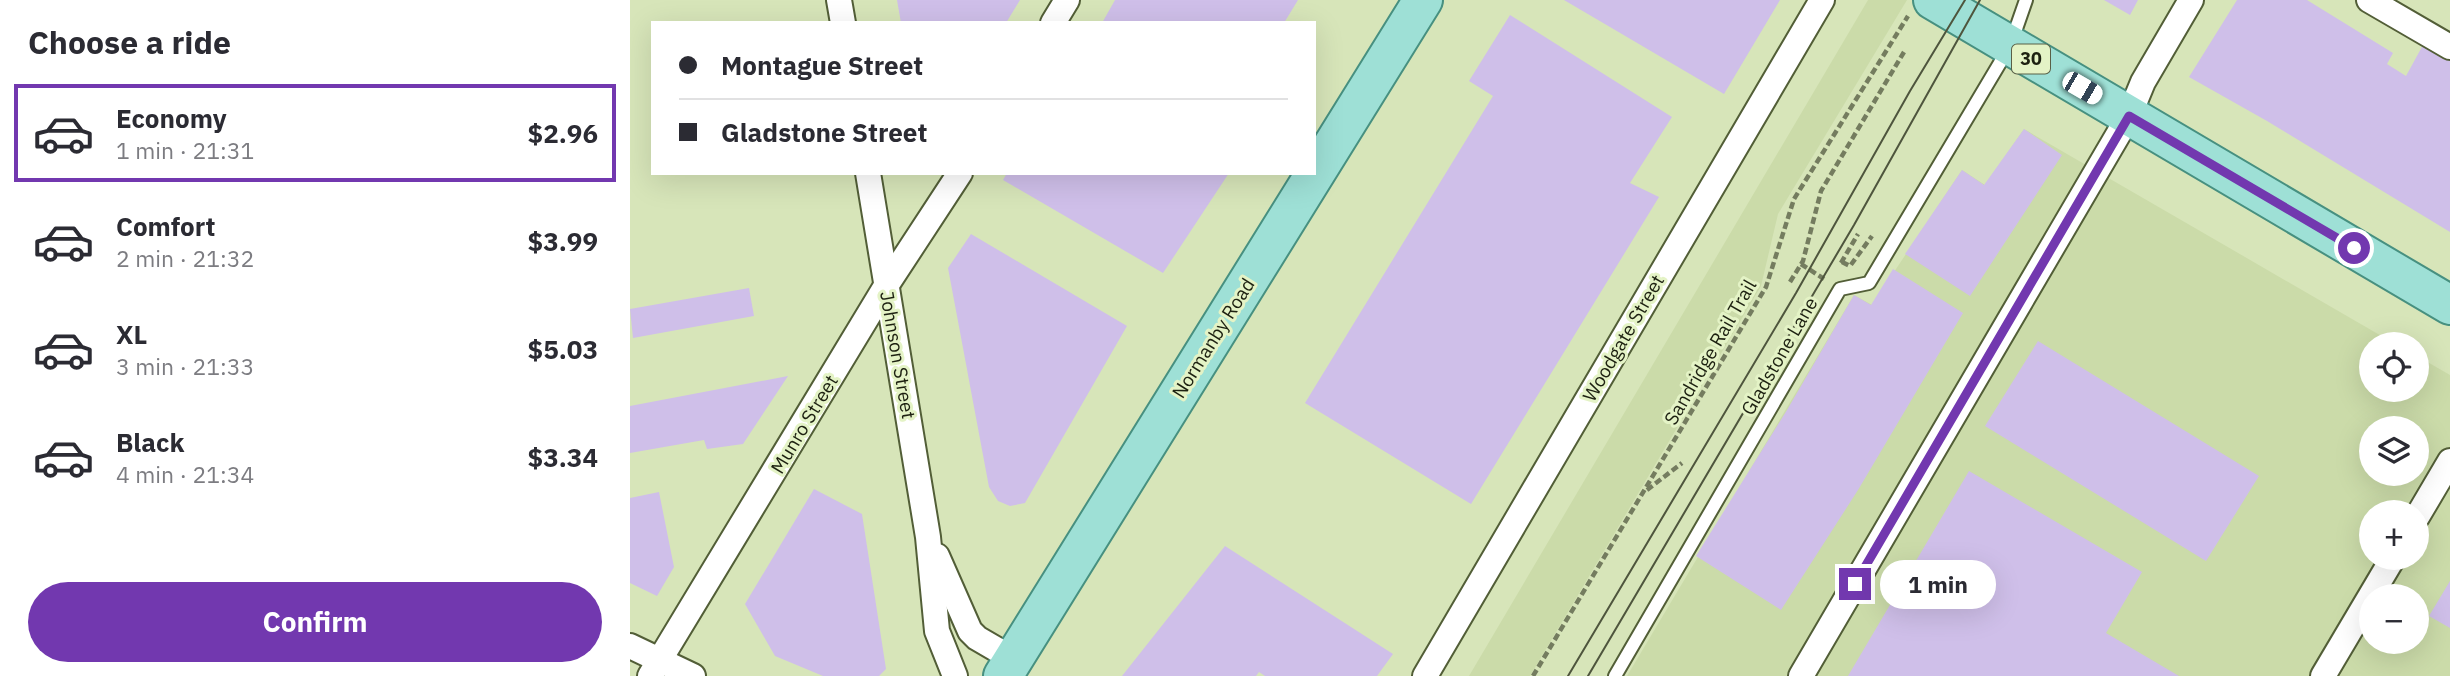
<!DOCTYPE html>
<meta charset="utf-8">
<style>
:root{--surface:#fff;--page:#f7f7f7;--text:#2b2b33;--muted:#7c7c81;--line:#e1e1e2;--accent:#7238af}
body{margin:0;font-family:"IBM Plex Sans",sans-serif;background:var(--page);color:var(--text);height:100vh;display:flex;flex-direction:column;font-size:26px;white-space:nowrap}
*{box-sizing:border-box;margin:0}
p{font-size:23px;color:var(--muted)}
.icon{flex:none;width:38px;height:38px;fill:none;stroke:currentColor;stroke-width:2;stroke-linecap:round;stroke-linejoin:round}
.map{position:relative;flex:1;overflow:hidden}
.sheet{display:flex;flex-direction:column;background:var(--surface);width:630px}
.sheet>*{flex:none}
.hud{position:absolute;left:21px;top:21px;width:665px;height:154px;border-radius:0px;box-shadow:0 7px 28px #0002;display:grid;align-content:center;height:154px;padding:0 28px;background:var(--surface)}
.tools{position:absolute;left:1729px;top:332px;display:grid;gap:14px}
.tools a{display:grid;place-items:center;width:70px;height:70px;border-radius:50%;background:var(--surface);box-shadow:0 7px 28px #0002;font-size:35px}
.end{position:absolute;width:32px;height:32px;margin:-16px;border:9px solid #7238af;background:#fff;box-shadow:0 0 0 4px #fff}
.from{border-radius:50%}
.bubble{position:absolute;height:49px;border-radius:24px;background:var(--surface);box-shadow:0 7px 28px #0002;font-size:23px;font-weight:800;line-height:49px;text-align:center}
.car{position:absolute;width:21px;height:42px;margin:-21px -10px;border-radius:9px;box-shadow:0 0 5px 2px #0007;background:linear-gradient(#fff 24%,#345 0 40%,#fff 0 76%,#345 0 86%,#fff 0)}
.hud b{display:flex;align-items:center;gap:24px;height:66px;font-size:26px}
.hud b+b{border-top:2px solid var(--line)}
.hud i{width:18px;height:18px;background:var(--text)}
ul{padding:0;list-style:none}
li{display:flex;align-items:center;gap:21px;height:98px;margin:0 14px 10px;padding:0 14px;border:4px solid transparent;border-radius:0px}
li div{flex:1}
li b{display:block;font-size:26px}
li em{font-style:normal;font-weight:800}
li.current{border-color:var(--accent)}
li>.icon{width:63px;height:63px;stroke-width:1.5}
h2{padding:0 28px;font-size:32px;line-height:84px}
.action{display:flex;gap:14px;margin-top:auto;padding:14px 28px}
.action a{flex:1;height:80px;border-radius:42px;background:var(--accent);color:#fff;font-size:28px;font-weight:800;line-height:80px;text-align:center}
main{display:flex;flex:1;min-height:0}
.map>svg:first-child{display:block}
.built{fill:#cbdba9;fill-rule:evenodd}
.building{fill:#cfbfe9}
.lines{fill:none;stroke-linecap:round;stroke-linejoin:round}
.lane-casing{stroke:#525e37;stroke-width:16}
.street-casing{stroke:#525e37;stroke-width:28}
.primary-casing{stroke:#479080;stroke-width:42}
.path{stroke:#747c5f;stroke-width:4.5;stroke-dasharray:7 3.5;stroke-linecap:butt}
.lane{stroke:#fff;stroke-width:12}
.street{stroke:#fff;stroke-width:24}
.primary{stroke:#9ee0d6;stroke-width:38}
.tram{stroke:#4e553d;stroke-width:2}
.route{stroke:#7238af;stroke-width:9}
.labels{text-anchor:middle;stroke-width:6;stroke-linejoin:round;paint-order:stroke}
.shield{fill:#e4f3c6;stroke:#596047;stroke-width:2}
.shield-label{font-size:18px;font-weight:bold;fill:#1d2111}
.street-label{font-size:19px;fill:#1d2111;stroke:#e4f3c6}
</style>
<main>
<section class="sheet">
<h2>Choose a ride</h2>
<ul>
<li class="current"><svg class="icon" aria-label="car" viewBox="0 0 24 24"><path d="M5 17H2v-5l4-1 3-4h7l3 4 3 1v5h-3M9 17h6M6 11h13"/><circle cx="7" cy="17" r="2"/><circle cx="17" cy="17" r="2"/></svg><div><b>Economy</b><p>1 min · 21:31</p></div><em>$2.96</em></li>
<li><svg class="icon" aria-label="car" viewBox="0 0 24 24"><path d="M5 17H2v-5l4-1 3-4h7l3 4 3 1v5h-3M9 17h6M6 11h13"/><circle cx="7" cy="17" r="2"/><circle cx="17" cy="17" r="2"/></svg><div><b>Comfort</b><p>2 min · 21:32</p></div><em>$3.99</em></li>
<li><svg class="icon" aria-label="car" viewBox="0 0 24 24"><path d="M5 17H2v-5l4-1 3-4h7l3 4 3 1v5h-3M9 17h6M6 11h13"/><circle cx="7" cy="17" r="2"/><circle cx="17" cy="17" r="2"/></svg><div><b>XL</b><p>3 min · 21:33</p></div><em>$5.03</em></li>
<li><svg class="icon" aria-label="car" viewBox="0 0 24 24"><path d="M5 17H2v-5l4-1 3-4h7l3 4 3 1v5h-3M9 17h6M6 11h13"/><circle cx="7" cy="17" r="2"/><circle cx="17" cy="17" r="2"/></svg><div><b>Black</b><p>4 min · 21:34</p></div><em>$3.34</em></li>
</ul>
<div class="action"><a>Confirm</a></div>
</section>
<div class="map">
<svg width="1820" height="676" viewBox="0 0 1820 676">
<rect width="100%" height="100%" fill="#d7e5b9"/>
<g class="built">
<path d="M 1238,0 L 1277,0 L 1148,214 L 1131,286 L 900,676 L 839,676 Z"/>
<path d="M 1394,129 L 1767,345 L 1741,345 L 1741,390 L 1787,390 L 1787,356 L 1820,375 L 1820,676 L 997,676 L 1224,295 L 1242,305 L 1332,170 L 1355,185 ZM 1741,429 L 1787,429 L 1787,474 L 1741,474 ZM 1741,513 L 1787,513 L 1787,558 L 1741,558 ZM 1741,597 L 1787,597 L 1787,642 L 1741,642 Z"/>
</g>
<g class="building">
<path d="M 267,0 L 390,0 L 376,23 L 271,23 Z"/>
<path d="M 485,0 L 668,0 L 654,23 L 472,23 Z"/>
<path d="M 934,0 L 1150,0 L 1094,94 Z"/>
<path d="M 1474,0 L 1508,0 L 1500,15 Z"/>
<path d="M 1607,0 L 1677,0 L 1763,53 L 1757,64 L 1776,76 L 1793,45 L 1820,60 L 1820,232 L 1637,121 L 1559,77 Z"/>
<path d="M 880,15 L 1042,117 L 1000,183 L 1029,197 L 841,504 L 675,403 L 863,96 L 839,81 Z"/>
<path d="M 1394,129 L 1432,155 L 1340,296 L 1275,254 L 1332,170 L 1354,185 Z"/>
<path d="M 377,173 L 599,173 L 533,273 L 373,180 Z"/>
<path d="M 341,234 L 497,326 L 395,503 L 380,506 L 368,501 L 359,487 L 318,268 Z"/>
<path d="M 1263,269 L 1333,313 L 1228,490 L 1151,610 L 1066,556 L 1157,410 L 1224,295 L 1241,305 Z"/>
<path d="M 119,288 L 124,316 L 3,338 L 0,309 Z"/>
<path d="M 1408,341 L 1629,476 L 1576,561 L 1355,426 Z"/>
<path d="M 158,376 L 113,444 L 77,449 L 74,440 L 0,453 L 0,406 Z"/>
<path d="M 1339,471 L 1512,572 L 1476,633 L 1549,676 L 1218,676 Z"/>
<path d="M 184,489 L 232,514 L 256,669 L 249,676 L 193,676 L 145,656 L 115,604 Z"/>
<path d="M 29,492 L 44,567 L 27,596 L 0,583 L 0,498 Z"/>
<path d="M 595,546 L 763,654 L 747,676 L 635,676 L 629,672 L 626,676 L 492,676 Z"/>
<path d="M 1820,581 L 1820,628 L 1799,616 Z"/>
</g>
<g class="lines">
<defs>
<path id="lane" d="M 985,676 L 1210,289 L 1239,283 L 1380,46 L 1396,0"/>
<g id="street">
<path d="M 209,0 L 213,23"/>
<path d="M 1739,0 L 1820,47"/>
<path d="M 423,23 L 437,0"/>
<path d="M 238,173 L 298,537 L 307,631 L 325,676"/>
<path d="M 1787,517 L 1820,461"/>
<path d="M 307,556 L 340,631 L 347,638 L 383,659"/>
<path d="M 0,646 L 63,676"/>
<path d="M 20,676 L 256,286 L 330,173"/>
<path d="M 795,676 L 1192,0"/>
<path d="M 1171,676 L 1499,116 L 1513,82 L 1561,0"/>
<path d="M 1693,676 L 1763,558"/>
</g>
<g id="primary">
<path d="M 1303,0 L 1820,305"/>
<path d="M 373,676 L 793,0"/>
</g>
</defs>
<use href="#lane" class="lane-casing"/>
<use href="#street" class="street-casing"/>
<use href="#primary" class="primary-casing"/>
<g class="path">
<path d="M 1212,262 L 1220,266 L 1242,236"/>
<path d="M 1211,263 L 1228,234"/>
<path d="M 1171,264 L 1194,279"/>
<path d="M 1160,282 L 1173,261 L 1191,191 L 1274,52"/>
<path d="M 1017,490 L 1052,463"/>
<path d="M 903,676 L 1136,287 L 1164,199 L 1278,16"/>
</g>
<use href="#lane" class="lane"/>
<use href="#street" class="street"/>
<use href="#primary" class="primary"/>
<g class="tram">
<path d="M 938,676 L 1166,293 L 1280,91 L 1335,0"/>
<path d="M 958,676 L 1224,225 L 1350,0"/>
</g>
</g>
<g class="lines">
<path class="route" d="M 1225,584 L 1499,116 L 1724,248"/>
</g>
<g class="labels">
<rect class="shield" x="1382" y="44.5" width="38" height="29" rx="5"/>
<g class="shield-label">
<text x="1401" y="65">30</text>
</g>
<g class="street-label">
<text transform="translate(583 338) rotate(-58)" y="7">Normanby Road</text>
<text transform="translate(993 338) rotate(-60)" y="7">Woodgate Street</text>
<text transform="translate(1080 352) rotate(-60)" y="7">Sandridge Rail Trail</text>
<text transform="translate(268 355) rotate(80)" y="7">Johnson Street</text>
<text transform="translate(1149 356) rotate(-60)" y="7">Gladstone Lane</text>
<text transform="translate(174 424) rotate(-59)" y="7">Munro Street</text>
</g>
</g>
</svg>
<div class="tools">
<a><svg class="icon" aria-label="locate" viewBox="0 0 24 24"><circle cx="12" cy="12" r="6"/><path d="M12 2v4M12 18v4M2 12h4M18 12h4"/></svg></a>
<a><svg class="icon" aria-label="layers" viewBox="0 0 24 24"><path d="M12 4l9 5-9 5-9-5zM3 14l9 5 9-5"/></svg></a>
<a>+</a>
<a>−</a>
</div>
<i class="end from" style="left:1724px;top:248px"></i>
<i class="end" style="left:1225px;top:584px"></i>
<div class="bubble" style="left:1250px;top:560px;width:116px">1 min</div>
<i class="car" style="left:1452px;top:88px;rotate:120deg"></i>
<div class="hud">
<b><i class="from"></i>Montague Street</b>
<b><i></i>Gladstone Street</b>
</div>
</div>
</main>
